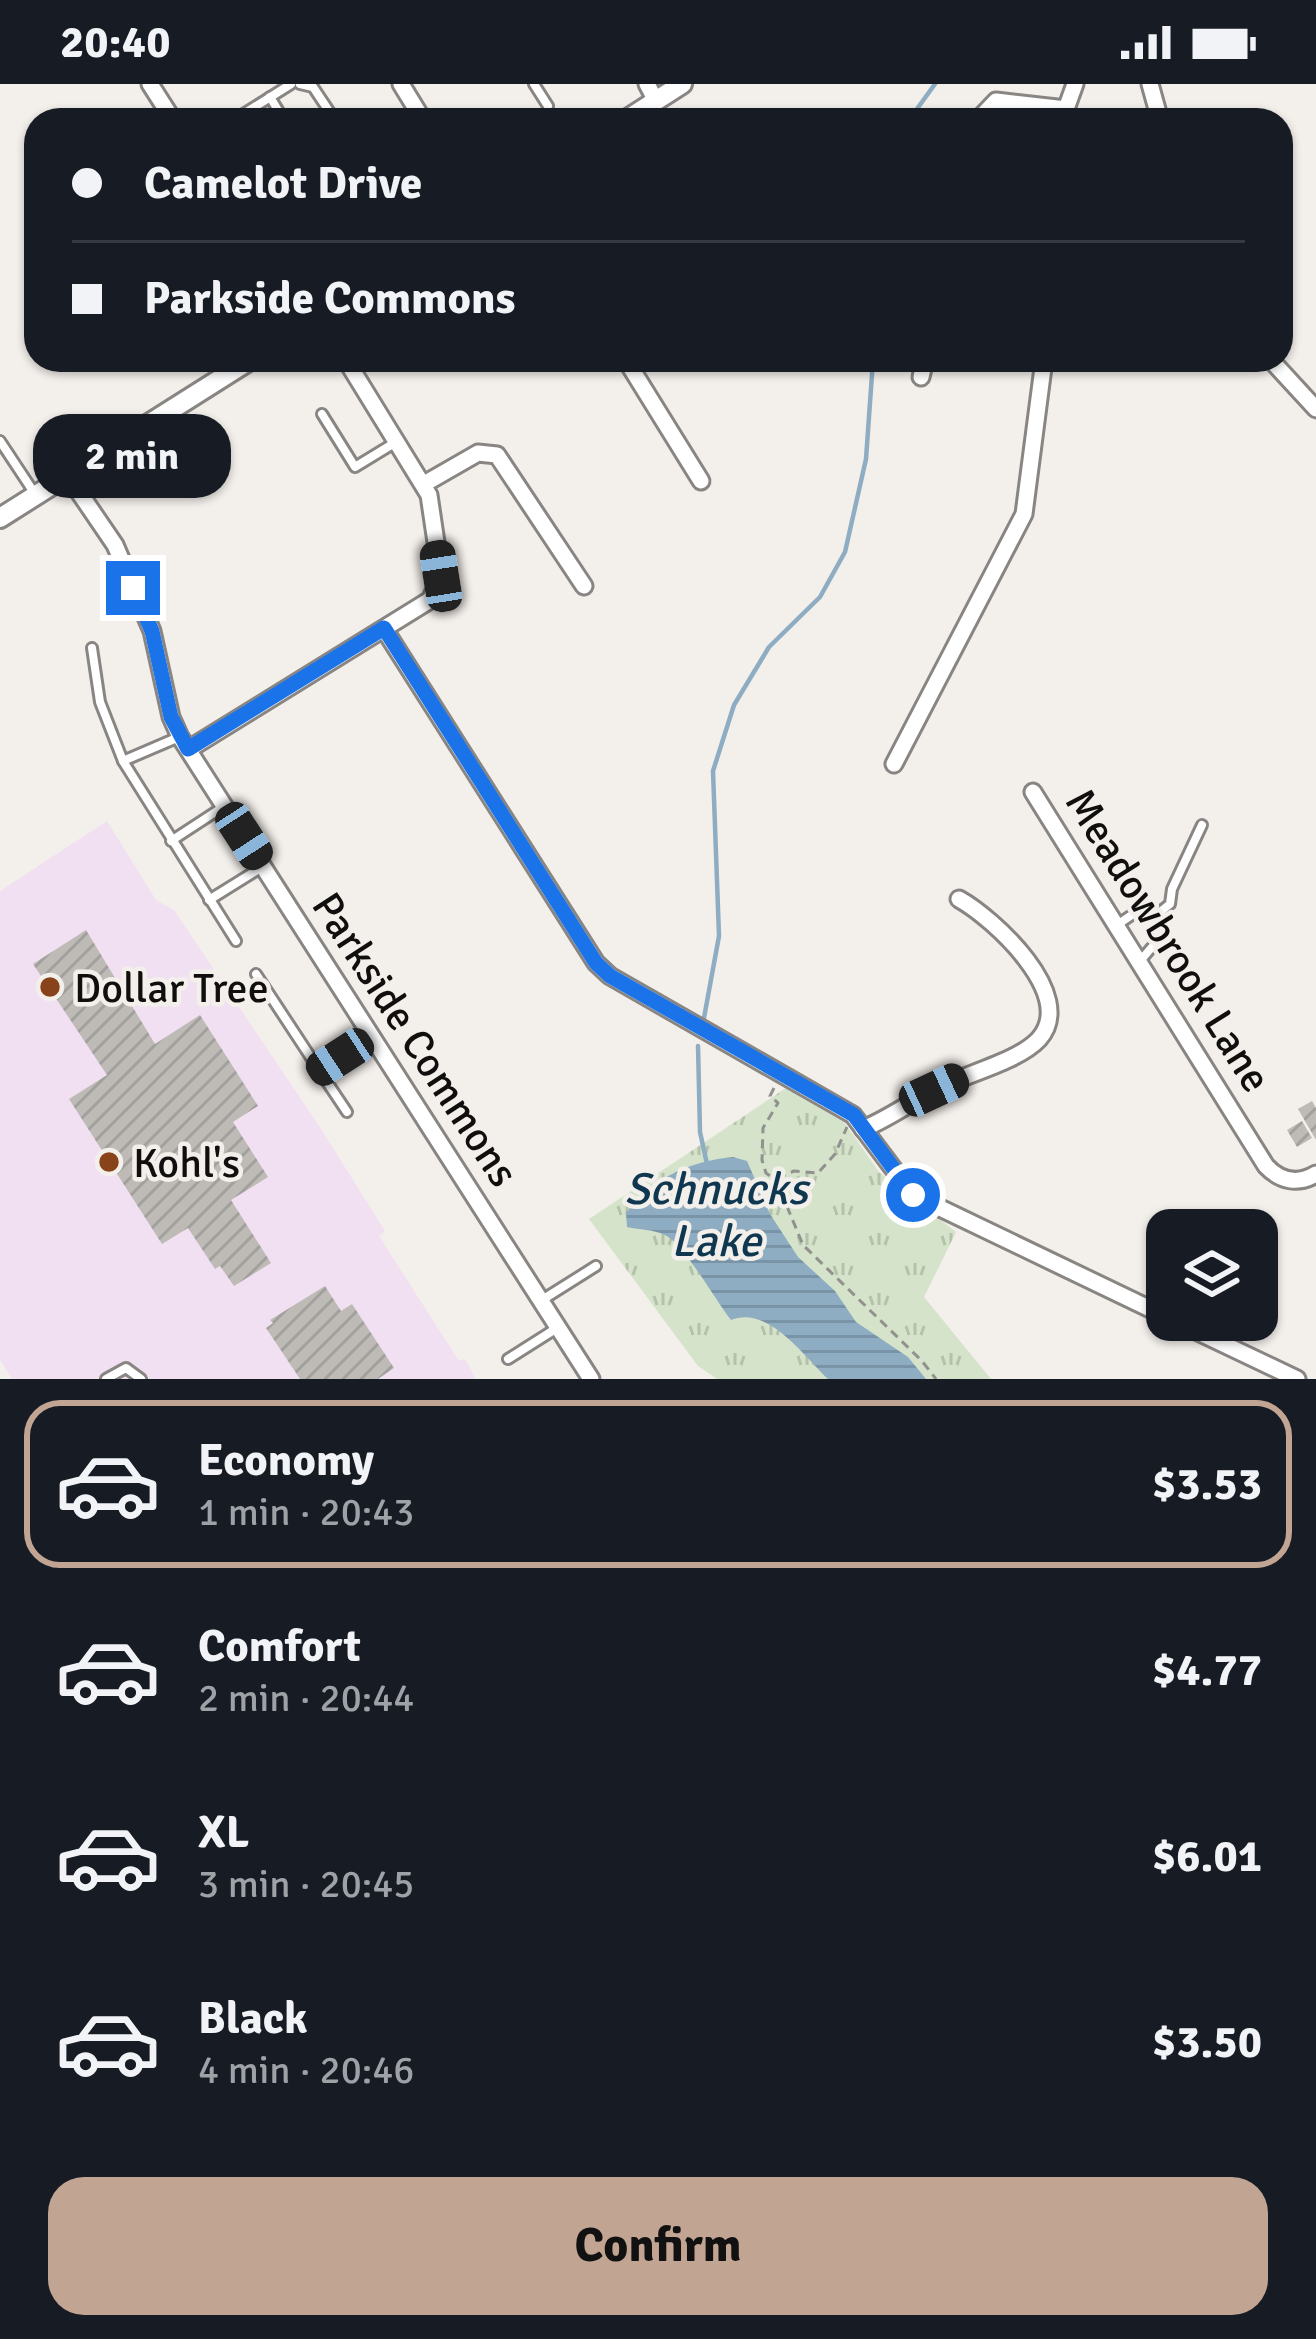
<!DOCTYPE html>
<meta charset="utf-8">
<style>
:root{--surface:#171b24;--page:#20242c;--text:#f1f3f6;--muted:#9ea1a6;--line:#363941;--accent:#c2a493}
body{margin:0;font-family:Signika,sans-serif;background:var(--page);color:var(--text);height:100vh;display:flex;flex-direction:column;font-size:45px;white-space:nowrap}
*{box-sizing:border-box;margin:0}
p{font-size:39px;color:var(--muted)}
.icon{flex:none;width:66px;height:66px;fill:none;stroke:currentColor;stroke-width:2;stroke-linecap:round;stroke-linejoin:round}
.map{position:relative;height:1295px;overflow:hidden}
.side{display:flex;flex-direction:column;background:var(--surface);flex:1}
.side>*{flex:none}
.banner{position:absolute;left:24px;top:24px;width:1269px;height:264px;border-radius:36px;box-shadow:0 3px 9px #0004;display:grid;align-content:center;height:264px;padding:0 48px;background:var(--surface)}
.tools{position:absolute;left:1146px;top:1125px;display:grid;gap:24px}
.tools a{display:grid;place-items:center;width:132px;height:132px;border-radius:24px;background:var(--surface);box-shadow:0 3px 9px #0004;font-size:60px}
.end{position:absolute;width:54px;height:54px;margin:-27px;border:15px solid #1a73e8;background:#fff;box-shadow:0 0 0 6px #fff}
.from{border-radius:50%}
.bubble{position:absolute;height:84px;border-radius:36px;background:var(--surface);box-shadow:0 3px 9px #0004;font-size:39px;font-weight:700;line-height:84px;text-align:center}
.car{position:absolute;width:36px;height:72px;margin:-36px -18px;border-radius:15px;box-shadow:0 0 9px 3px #0007;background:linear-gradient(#222 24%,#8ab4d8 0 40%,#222 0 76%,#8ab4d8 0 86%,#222 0)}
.banner b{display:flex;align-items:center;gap:42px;height:114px;font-size:45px}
.banner b+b{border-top:3px solid var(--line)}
.banner i{width:30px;height:30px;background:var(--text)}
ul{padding:21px 0 0;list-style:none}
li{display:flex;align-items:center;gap:36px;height:168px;margin:0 24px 18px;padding:0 24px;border:6px solid transparent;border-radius:36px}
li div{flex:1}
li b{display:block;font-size:45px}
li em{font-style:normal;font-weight:700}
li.on{border-color:var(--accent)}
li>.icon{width:108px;height:108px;stroke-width:1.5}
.cta{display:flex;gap:24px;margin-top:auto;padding:24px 48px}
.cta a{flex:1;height:138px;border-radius:36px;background:var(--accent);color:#111;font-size:48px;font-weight:700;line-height:138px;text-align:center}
.status{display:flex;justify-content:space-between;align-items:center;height:84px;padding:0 60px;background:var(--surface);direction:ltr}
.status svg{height:33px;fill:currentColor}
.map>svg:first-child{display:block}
.commercial{fill:#f1e0f1}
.park{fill:url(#park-tufts)}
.water{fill:url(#water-rules)}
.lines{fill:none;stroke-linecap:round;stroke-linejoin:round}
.stream{stroke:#8eadc3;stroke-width:4.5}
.building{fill:url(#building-hatch)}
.service-casing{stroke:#888582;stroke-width:14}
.minor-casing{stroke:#888582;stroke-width:21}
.tertiary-casing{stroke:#888582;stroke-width:24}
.path{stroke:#93918e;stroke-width:3;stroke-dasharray:9 6;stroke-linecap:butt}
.service{stroke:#fff;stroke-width:8}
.minor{stroke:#fff;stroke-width:15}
.tertiary{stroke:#fff;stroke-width:18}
.route{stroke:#1a73e8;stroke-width:15}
.poi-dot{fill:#88431a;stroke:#f3efeb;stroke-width:4.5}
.labels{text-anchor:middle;stroke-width:9;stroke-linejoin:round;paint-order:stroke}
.street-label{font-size:42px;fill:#100f0e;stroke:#f3efeb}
.poi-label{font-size:42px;fill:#100f0e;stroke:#f3efeb;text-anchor:start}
.water-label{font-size:45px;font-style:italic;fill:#0f3850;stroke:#f3efeb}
</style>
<div class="status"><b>20:40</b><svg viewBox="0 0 49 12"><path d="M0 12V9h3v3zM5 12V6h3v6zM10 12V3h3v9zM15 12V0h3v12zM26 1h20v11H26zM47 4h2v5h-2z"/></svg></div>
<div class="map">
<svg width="1316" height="1295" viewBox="0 0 1316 1295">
<defs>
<pattern id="park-tufts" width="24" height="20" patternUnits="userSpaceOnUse" patternTransform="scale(3)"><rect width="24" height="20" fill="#d4e3c9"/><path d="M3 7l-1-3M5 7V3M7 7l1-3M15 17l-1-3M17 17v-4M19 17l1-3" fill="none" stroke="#b5c2ab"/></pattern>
<pattern id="water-rules" width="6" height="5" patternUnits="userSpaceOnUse" patternTransform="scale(3)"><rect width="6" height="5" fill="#8eadc3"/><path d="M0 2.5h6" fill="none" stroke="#7994a6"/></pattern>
<pattern id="building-hatch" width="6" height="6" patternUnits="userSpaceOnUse" patternTransform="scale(3)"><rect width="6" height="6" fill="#bebbb7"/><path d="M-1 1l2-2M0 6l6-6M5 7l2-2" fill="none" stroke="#a2a09c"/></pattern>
</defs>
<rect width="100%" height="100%" fill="#f3efeb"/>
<path class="commercial" d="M 107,737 L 156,816 L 174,826 L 321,1045 L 385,1147 L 379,1152 L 459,1277 L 465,1275 L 476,1295 L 12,1295 L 0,1276 L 0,807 Z"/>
<path class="park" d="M 786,1004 L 844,1038 L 879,1088 L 956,1148 L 924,1213 L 991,1295 L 717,1295 L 698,1282 L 589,1135 Z"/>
<path class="water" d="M 733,1073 L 747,1077 L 770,1130 L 798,1173 L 835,1207 L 856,1238 L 908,1273 L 926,1295 L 828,1295 C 803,1271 768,1221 731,1236 C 716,1217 684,1160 665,1151 C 652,1145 640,1146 627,1143 L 626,1129 C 651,1094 691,1077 733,1073 Z"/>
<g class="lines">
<g class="stream">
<path d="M 909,36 L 935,0"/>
<path d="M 704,934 L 719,852 L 713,687 L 734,621 L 769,563 L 820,513 L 845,468 L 866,375 L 873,276"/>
<path d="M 698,962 L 700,1048 L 707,1080"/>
</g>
</g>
<g class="building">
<path d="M 86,846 L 155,960 L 200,931 L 258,1022 L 233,1038 L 268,1093 L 231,1116 L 271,1179 L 234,1202 L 220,1182 L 215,1185 L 188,1144 L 162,1160 L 69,1015 L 107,991 L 33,880 Z"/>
<path d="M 1312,1017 L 1316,1024 L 1316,1056 L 1298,1025 Z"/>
<path d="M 1302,1037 L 1312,1054 L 1297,1063 L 1287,1046 Z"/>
<path d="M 325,1202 L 341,1227 L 352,1220 L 394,1284 L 378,1295 L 300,1295 L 266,1244 L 273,1239 L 270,1236 Z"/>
</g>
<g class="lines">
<defs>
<g id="service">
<path d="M 300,0 L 313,3 L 335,36"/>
<path d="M 534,0 L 548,22"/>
<path d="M 270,13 L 284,36"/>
<path d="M 234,36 L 291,0"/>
<path d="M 322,330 L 355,383 L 396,358"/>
<path d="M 0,357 L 35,410"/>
<path d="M 92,564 L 100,618 L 123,677"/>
<path d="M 179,653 L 123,677 L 236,857"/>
<path d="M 171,757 L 223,723"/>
<path d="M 209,816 L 262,783"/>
<path d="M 1155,832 L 1170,820 L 1172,805 L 1202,741"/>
<path d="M 1117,841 L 1139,826 L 1155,832 L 1159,855 L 1140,877"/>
<path d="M 256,890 L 319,986 L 370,953"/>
<path d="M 319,986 L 347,1028"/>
<path d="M 542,1216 L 596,1182"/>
<path d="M 508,1275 L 557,1244"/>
<path d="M 106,1295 L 126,1284 L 141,1295"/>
</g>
<g id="minor">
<path d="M 150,0 L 173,36"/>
<path d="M 401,0 L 423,36"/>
<path d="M 647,0 L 656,17"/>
<path d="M 1150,0 L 1160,36"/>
<path d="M 978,36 L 996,17 L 1066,25 L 1075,0"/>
<path d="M 626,276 L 701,397"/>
<path d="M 1271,276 L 1316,325"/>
<path d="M 921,293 L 925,276"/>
<path d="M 68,392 L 115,461 L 152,547 L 171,633 L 180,653 L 591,1295"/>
<path d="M 424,400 L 478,369 L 497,371 L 584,502"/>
<path d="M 384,545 L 596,879 L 610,892 L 853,1031 L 913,1111 L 1167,1233"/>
<path d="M 189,665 L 430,516 L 441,492 L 429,411 L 346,276"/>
<path d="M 894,680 L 1024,430 L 1044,276"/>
<path d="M 1033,708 L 1266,1082 C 1280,1097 1298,1101 1316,1090"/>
<path d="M 863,1045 C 890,1034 912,1017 938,1004 C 966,990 1019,977 1039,955 C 1078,911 993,834 959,815"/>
<path d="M 1173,1236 L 1297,1295"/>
</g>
<g id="tertiary">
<path d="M 626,36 L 682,0"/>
<path d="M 0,434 L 250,276"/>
</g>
</defs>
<use href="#service" class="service-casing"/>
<use href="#minor" class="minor-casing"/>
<use href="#tertiary" class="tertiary-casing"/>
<g class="path">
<path d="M 774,1004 L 770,1012 L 778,1019 L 763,1044 L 762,1076 L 766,1089 L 776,1096 L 803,1161 L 922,1277 L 936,1295"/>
<path d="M 777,1094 L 794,1087 L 818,1089 L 835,1070 L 847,1043"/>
</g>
<use href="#service" class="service"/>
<use href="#minor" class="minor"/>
<use href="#tertiary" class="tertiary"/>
</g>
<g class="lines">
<path class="route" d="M 133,504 L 152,547 L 171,633 L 188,665 L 384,544 L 596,879 L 610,892 L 854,1031 L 913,1111"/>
</g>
<g class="poi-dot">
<circle cx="50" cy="903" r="12"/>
<circle cx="109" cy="1078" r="12"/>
</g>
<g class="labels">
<g class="street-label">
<text transform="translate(1169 856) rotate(58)" y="15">Meadowbrook Lane</text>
<text transform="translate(416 955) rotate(57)" y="15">Parkside Commons</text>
</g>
<g class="poi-label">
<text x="74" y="918">Dollar Tree</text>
<text x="133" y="1093">Kohl's</text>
</g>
<g class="water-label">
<text x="716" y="1120">Schnucks<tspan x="716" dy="52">Lake</tspan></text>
</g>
</g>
</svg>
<div class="tools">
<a><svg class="icon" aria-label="layers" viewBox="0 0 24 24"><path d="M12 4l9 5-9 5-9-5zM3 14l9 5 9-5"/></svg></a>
</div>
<i class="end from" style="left:913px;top:1111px"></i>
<i class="end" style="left:133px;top:504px"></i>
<div class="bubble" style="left:33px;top:330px;width:198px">2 min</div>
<i class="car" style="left:441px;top:492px;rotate:351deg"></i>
<i class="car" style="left:244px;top:752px;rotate:147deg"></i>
<i class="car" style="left:340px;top:973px;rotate:237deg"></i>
<i class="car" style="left:934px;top:1006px;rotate:65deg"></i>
<div class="banner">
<b><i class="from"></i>Camelot Drive</b>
<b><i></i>Parkside Commons</b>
</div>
</div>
<section class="side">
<ul>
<li class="on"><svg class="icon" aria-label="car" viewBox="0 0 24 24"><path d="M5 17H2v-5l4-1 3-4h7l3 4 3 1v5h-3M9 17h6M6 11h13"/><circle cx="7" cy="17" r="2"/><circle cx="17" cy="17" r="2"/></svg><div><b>Economy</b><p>1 min · 20:43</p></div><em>$3.53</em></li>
<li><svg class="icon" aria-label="car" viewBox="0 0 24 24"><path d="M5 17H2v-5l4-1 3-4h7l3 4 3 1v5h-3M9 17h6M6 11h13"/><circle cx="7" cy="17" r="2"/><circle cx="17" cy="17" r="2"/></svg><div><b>Comfort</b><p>2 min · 20:44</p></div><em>$4.77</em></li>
<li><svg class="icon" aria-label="car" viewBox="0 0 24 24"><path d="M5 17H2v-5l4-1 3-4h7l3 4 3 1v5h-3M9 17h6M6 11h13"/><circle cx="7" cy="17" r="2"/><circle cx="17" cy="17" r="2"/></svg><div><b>XL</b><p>3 min · 20:45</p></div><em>$6.01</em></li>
<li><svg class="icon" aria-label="car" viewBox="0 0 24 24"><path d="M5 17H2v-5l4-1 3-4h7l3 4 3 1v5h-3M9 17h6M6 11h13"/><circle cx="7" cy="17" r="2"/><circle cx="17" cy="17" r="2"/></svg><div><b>Black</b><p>4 min · 20:46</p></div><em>$3.50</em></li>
</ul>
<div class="cta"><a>Confirm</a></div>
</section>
